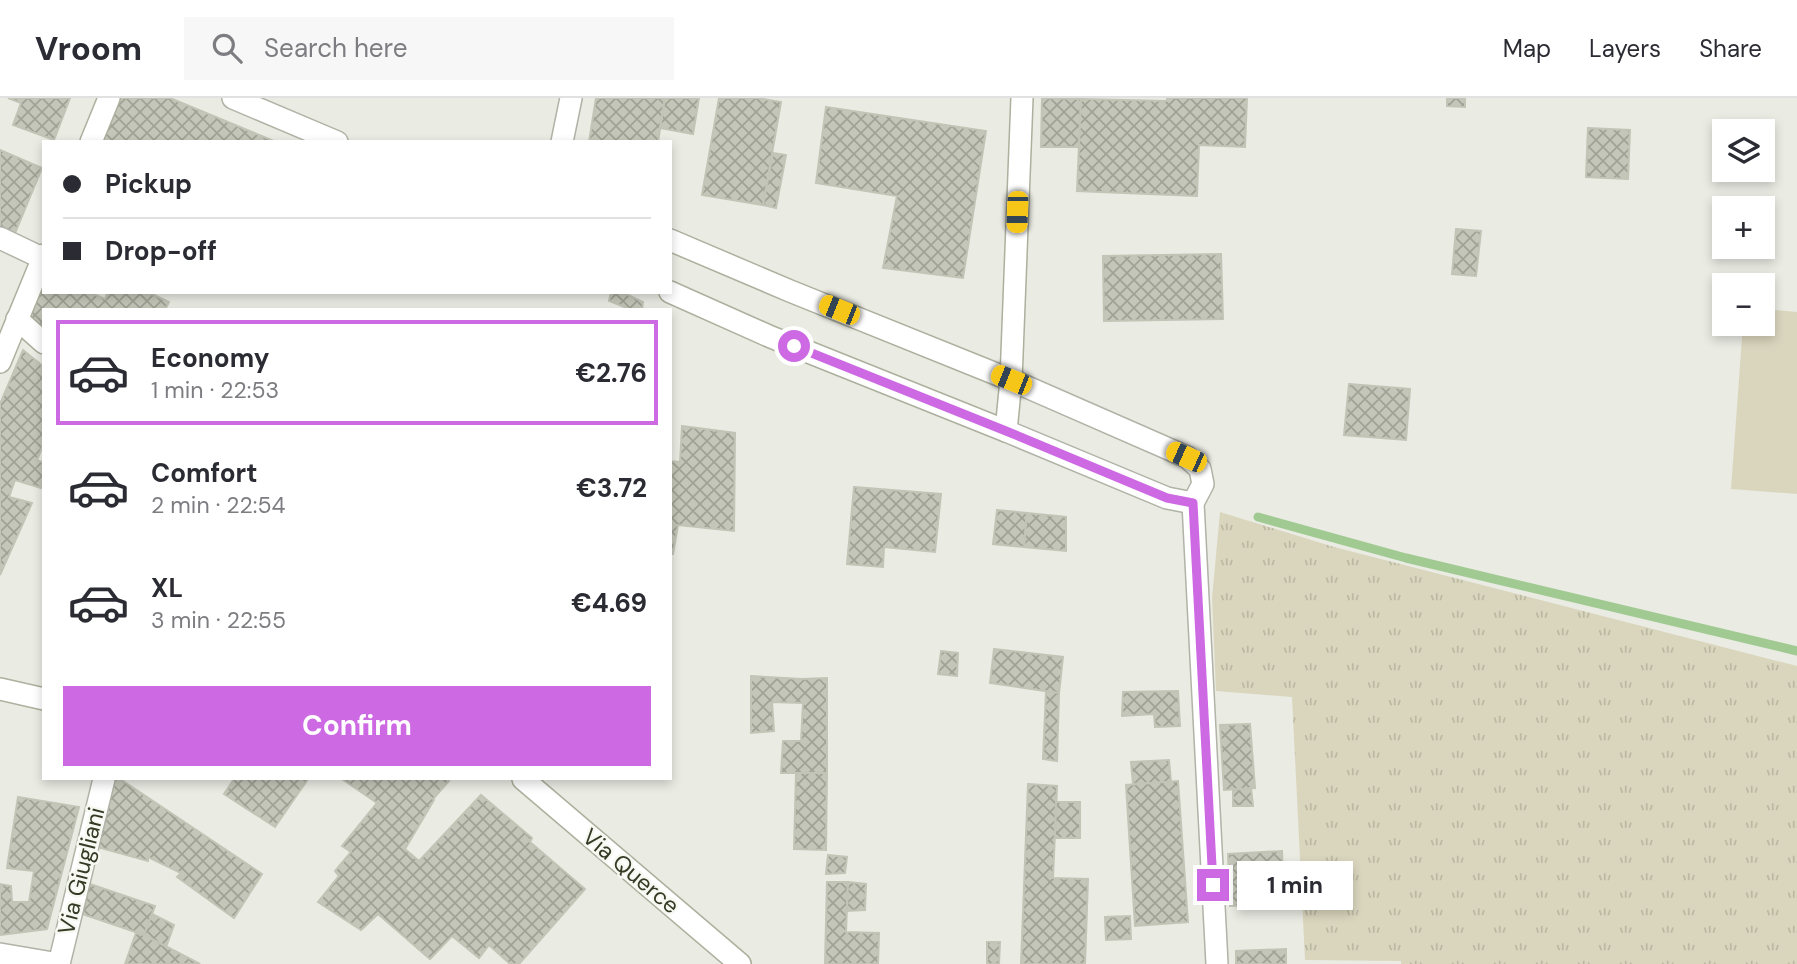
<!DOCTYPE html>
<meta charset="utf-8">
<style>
:root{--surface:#fff;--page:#f7f7f7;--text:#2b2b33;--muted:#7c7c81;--line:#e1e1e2;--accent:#cd69e3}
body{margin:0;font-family:"DM Sans",sans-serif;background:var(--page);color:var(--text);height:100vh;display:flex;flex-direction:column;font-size:26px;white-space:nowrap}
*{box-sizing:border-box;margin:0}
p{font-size:23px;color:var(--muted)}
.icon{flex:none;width:38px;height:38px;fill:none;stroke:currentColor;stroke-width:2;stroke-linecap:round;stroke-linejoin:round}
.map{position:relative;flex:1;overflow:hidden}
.details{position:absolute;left:42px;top:210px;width:630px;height:472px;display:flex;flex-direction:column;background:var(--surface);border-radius:0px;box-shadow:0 4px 10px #0003}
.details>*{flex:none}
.top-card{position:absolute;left:42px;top:42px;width:630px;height:154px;border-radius:0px;box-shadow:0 4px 10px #0003;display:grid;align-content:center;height:154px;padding:0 21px;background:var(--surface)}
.fabs{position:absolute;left:1712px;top:21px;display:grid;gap:14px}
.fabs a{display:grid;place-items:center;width:63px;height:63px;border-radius:0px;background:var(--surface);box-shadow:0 4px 10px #0003;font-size:35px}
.end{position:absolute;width:32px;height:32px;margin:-16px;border:9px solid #cd69e3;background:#fff;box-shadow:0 0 0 4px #fff}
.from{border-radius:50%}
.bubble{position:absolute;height:49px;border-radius:0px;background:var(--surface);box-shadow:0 4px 10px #0003;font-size:23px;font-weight:700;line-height:49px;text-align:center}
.car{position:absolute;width:21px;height:42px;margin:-21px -10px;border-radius:9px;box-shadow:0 0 5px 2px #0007;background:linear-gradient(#f5c518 24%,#345 0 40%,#f5c518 0 76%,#345 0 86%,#f5c518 0)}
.top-card b{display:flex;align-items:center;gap:24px;height:66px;font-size:26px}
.top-card b+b{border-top:2px solid var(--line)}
.top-card i{width:18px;height:18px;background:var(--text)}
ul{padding:12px 0 0;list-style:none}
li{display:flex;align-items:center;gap:21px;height:105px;margin:0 14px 10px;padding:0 7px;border:4px solid transparent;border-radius:0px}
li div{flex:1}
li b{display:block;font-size:26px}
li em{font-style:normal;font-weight:700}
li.current{border-color:var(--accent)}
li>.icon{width:63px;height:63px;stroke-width:1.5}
.button{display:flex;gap:14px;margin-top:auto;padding:14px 21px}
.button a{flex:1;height:80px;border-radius:0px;background:var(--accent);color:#fff;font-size:28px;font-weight:700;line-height:80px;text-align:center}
header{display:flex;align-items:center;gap:42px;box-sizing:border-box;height:98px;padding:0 35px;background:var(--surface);border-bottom:2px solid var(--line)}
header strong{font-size:33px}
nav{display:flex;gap:38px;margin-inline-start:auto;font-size:24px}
.search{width:490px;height:63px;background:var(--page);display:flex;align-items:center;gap:18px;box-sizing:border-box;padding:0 24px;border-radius:0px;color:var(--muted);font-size:26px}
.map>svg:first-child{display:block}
.grass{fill:url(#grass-tufts)}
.garden{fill:#dad6be}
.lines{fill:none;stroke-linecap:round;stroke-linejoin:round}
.stream{stroke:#a0ca91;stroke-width:9}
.building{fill:url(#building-cross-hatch);stroke:#c2c4b6;stroke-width:2}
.street-casing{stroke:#b0b3a6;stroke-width:24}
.secondary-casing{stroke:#acb09d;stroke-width:24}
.street{stroke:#fff;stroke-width:21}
.secondary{stroke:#fff;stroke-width:21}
.route{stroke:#cd69e3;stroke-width:9}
.labels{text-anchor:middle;stroke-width:5;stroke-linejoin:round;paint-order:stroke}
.street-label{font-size:23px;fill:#343b25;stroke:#f8f8f3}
</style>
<header>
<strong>Vroom</strong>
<div class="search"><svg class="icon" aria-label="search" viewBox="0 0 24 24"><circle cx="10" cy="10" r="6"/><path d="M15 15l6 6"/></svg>Search here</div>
<nav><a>Map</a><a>Layers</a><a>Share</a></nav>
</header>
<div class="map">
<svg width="1797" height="866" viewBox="0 0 1797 866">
<defs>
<pattern id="grass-tufts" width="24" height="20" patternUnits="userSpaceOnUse" patternTransform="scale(1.75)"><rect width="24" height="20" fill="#dad6be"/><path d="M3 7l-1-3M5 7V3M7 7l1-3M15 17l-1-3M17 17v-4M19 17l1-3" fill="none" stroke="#bcb9a3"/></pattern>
<pattern id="building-cross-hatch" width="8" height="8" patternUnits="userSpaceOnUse" patternTransform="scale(1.75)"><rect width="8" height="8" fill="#c4c6b9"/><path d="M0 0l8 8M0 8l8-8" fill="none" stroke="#a0a296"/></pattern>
</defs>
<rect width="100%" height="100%" fill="#eaebe3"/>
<path class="grass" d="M 1220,414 L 1334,449 L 1797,568 L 1797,866 L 1401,866 L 1401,863 L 1305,862 L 1292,599 L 1216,593 L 1212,500 Z"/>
<path class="garden" d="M 1762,211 L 1797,214 L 1797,396 L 1731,391 L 1743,226 L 1762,226 Z"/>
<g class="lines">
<path class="stream" d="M 1258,419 L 1406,460 L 1797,553"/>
</g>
<g class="building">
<path d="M 8,0 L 70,0 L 54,42 L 13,27 L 21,5 Z"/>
<path d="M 116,0 L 170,0 L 276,44 L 99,44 Z"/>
<path d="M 596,0 L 665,0 L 658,44 L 589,44 Z"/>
<path d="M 665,0 L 699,0 L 693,36 L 660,30 Z"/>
<path d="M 719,0 L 757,0 L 781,4 L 763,107 L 702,97 Z"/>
<path d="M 1042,0 L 1081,1 L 1079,49 L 1041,49 Z"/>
<path d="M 1167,0 L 1247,0 L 1245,49 L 1199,47 L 1197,98 L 1077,93 L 1081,1 L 1167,3 Z"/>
<path d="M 1447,0 L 1465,0 L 1465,9 L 1447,8 Z"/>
<path d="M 826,9 L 986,33 L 963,180 L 883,170 L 897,98 L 816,85 Z"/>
<path d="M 1588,30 L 1630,32 L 1628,81 L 1586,79 Z"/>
<path d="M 0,52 L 42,70 L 13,140 L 0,135 Z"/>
<path d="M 773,55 L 786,57 L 776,110 L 763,107 Z"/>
<path d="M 1456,131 L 1481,133 L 1476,178 L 1452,176 Z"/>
<path d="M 1221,156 L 1223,221 L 1104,223 L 1103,158 Z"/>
<path d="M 44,183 L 44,194 L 89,194 L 105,201 L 108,194 L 148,194 L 169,204 L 165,212 L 44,212 L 44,230 L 28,224 Z"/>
<path d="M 611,194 L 622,194 L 643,204 L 642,212 L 632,212 L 609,203 Z"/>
<path d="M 23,252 L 44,269 L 44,345 L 37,362 L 44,365 L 44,383 L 41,390 L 15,382 L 9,399 L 32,405 L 0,477 L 0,306 Z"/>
<path d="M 1349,286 L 1410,291 L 1406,342 L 1344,337 Z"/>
<path d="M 682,328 L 735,335 L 734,433 L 678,427 L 673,456 L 670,456 L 670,363 L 680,364 Z"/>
<path d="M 854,389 L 941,396 L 935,454 L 884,449 L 883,469 L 847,466 Z"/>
<path d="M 997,412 L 1027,415 L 1024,449 L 993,446 Z"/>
<path d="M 1027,415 L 1066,419 L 1066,453 L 1024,449 Z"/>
<path d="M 994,551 L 1063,559 L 1059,595 L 990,585 Z"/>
<path d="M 941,553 L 958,555 L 957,578 L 938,576 Z"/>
<path d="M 751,578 L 802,581 L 827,580 L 827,675 L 781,675 L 783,643 L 801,643 L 803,605 L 772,604 L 774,633 L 751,635 Z"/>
<path d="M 1046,593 L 1059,595 L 1057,663 L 1043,661 Z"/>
<path d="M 1178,593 L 1180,628 L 1155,629 L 1154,616 L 1122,618 L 1123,594 Z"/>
<path d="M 1250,626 L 1255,690 L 1224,692 L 1220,627 Z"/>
<path d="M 1169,662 L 1171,684 L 1133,686 L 1131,664 Z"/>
<path d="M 796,675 L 827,675 L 826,752 L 794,751 Z"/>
<path d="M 114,681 L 120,681 L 262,776 L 234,820 L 177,779 L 181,775 L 148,759 L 148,763 L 94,748 Z"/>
<path d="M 234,681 L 308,681 L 275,729 L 224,696 Z"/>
<path d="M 342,681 L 446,681 L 449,683 L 433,701 L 434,702 L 405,751 L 419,763 L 481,697 L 532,740 L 530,744 L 585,791 L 519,866 L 510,866 L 489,847 L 479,860 L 452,838 L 430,861 L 378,816 L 361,832 L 318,804 L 339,778 L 335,773 L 351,754 L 342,748 L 377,705 Z"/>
<path d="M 1178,683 L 1188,824 L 1135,828 L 1126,687 Z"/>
<path d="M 1028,686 L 1057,688 L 1053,780 L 1088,781 L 1085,866 L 1021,866 Z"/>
<path d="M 1251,690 L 1253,708 L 1233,708 L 1233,692 Z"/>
<path d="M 18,699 L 79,709 L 47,831 L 0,837 L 0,786 L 11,788 L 12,804 L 29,804 L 34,773 L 7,770 Z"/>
<path d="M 1056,704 L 1080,704 L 1080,740 L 1055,740 Z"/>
<path d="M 1282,753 L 1284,806 L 1230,808 L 1228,756 Z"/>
<path d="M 828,757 L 847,759 L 845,775 L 826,776 Z"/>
<path d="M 827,784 L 848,784 L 846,834 L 879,835 L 878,866 L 825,866 Z"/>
<path d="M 848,784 L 866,786 L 865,812 L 847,813 Z"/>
<path d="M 90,786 L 155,808 L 144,837 L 79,815 Z"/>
<path d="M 152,816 L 174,827 L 166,849 L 144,837 Z"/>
<path d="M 1130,818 L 1131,841 L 1106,842 L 1105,819 Z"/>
<path d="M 136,835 L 144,837 L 200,866 L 125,866 Z"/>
<path d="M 987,844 L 1000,844 L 999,866 L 987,866 Z"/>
<path d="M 1286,851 L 1286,866 L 1236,866 L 1236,853 Z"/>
</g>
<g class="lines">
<defs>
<g id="street">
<path d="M 233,0 L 337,44"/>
<path d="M 562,44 L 571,0"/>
<path d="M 0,140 L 42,160"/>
<path d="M 1011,282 L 1187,359 L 1200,371 L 1203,386 L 1193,405 L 1217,866"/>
<path d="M 1006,333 L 1167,400 L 1193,405"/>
<path d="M 0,856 L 59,866"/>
<path d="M 59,866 L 104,681"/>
</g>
<g id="secondary">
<path d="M 91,44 L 109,0"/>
<path d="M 670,142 L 790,193 L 1011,282"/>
<path d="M 670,194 L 771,239 L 1006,333 L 1011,282 L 1022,0"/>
<path d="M 17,221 L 44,245"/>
<path d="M 0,264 L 44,157"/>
<path d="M 0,591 L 44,601"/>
<path d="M 523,681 L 740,866"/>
</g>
</defs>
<use href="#street" class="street-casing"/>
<use href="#secondary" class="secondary-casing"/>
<use href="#street" class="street"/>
<use href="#secondary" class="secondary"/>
</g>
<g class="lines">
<path class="route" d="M 794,248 L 1006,333 L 1167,400 L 1193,405 L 1213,787"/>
</g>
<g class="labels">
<g class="street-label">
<text transform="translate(81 773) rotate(-76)" y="8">Via Giugliani</text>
<text transform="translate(631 773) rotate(40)" y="8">Via Querce</text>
</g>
</g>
</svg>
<div class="fabs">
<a><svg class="icon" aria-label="layers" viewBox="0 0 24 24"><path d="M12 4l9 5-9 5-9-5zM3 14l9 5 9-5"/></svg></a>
<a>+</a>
<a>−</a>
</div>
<i class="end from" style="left:794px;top:248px"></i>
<i class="end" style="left:1213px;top:787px"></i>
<div class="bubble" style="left:1237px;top:763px;width:116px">1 min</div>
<i class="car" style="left:1017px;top:114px;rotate:182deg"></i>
<i class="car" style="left:839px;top:212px;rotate:292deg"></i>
<i class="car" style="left:1011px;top:282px;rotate:292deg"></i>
<i class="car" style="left:1186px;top:359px;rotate:294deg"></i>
<div class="top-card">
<b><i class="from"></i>Pickup</b>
<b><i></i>Drop-off</b>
</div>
<section class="details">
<ul>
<li class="current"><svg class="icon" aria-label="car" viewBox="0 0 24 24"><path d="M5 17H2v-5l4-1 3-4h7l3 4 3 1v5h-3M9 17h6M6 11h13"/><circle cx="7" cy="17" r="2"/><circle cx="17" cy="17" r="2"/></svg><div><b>Economy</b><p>1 min · 22:53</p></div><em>€2.76</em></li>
<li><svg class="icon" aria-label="car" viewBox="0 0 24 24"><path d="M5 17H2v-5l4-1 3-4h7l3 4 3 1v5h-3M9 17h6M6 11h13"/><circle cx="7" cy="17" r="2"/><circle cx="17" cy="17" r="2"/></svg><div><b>Comfort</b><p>2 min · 22:54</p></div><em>€3.72</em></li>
<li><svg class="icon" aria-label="car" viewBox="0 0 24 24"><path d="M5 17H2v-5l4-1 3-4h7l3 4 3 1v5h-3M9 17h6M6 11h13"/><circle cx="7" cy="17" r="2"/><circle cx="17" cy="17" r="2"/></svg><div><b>XL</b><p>3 min · 22:55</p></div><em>€4.69</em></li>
</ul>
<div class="button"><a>Confirm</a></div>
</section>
</div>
